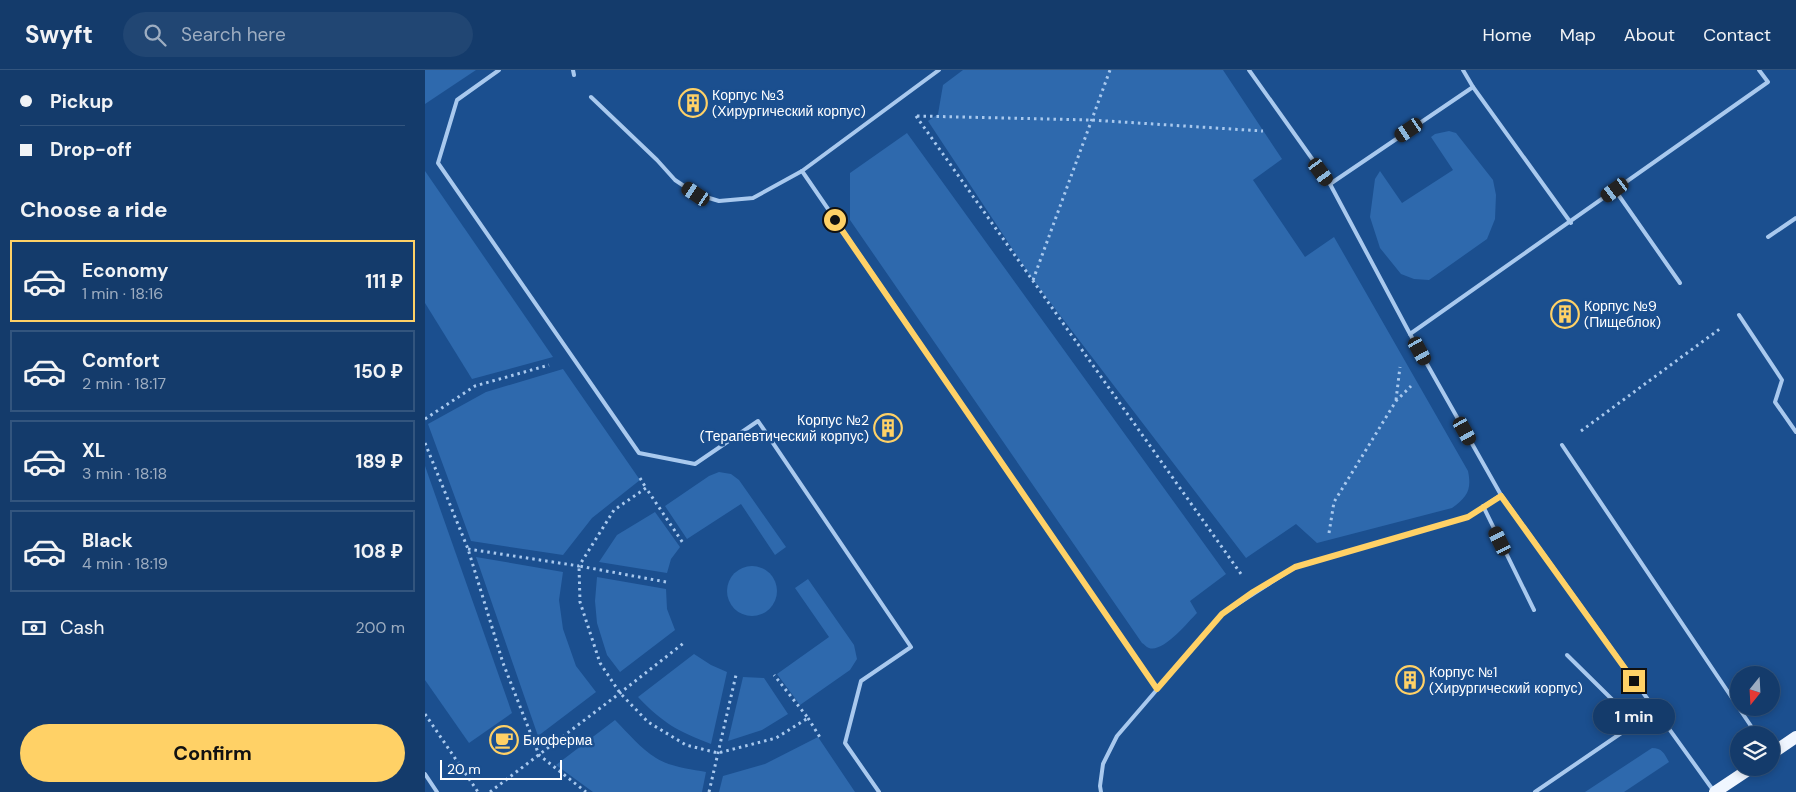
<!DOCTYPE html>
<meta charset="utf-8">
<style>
:root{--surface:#143b6b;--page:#214673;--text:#f1f3f6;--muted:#9dadc1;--line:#33557e;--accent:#ffd166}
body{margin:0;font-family:"DM Sans",sans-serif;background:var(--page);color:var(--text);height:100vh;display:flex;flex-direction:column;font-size:19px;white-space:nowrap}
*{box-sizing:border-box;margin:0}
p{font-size:16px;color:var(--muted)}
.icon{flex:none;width:28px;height:28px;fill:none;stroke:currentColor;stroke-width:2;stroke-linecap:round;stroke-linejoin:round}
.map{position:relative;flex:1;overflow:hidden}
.drawer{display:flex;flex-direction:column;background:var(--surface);width:425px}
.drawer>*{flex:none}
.guide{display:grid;align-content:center;height:110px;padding:0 20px;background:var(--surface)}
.needle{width:32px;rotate:198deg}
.tools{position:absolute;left:1305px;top:596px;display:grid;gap:10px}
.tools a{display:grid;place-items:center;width:50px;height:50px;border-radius:50%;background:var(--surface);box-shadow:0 2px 8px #0003,0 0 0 1px var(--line);font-size:25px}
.scale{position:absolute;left:15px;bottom:12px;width:122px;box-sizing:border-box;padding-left:5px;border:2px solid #fff;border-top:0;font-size:14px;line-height:18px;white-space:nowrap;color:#fff;-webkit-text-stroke:4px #1b4f8f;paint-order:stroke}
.end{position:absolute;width:22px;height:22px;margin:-11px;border:6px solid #ffd166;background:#111;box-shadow:0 0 0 2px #111}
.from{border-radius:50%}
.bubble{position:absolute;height:35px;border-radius:18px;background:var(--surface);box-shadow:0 2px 8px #0003,0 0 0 1px var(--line);font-size:16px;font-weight:700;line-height:35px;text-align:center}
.car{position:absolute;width:15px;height:30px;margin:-15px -8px;border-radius:6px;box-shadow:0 0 4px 1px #0007;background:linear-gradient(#222 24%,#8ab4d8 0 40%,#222 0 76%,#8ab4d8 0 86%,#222 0)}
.guide b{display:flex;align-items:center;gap:18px;height:48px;font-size:19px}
.guide b+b{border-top:1px solid var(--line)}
.guide i{width:12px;height:12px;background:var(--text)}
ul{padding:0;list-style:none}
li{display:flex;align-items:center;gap:15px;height:82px;margin:0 10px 8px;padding:0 10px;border:2px solid var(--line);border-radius:0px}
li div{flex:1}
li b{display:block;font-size:19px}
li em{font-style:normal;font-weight:700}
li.selected{border-color:var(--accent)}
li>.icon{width:45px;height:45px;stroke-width:1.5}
h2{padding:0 20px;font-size:22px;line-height:60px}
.pay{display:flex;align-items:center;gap:12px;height:55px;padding:0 20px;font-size:19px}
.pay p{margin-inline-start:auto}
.cta{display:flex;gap:10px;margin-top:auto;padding:10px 20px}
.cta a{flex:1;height:58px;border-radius:30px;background:var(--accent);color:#111;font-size:20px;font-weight:700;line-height:58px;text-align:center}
header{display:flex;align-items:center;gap:30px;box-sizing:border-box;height:70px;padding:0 25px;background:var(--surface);border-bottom:1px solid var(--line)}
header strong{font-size:24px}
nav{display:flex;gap:28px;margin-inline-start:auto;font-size:18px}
.search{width:350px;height:45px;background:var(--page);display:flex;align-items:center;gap:12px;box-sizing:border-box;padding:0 18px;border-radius:28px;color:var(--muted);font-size:19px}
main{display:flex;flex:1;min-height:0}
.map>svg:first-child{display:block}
.green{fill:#2e69ad}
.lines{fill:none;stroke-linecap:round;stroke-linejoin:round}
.path{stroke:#a9c9ee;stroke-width:3;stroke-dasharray:2.5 4;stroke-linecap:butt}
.lane{stroke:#a9c9ee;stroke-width:4}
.primary{stroke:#f0f6ff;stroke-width:12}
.route{stroke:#ffd166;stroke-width:6}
.labels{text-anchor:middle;stroke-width:5;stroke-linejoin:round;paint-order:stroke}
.poi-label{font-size:14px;fill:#fff;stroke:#1b4f8f;text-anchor:start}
</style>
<header>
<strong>Swyft</strong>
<div class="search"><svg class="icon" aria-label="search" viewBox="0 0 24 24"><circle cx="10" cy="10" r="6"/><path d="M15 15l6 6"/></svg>Search here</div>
<nav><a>Home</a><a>Map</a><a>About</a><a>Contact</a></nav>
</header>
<main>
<section class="drawer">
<div class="guide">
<b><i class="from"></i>Pickup</b>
<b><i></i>Drop-off</b>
</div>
<h2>Choose a ride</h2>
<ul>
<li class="selected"><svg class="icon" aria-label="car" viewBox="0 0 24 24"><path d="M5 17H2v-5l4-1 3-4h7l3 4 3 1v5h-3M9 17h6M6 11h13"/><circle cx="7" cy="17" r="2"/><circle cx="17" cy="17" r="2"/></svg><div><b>Economy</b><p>1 min · 18:16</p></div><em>111 ₽</em></li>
<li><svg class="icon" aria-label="car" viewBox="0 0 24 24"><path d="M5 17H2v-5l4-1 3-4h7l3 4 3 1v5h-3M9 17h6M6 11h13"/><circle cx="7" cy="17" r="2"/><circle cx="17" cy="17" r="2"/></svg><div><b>Comfort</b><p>2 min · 18:17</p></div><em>150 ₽</em></li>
<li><svg class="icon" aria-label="car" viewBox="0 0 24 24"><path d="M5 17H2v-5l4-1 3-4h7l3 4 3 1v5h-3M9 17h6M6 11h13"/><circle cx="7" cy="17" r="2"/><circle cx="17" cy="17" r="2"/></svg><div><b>XL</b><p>3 min · 18:18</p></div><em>189 ₽</em></li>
<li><svg class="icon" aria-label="car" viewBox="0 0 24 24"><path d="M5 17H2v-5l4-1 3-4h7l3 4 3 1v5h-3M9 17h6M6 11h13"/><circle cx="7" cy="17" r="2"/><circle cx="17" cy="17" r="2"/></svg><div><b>Black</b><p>4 min · 18:19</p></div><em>108 ₽</em></li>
</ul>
<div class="pay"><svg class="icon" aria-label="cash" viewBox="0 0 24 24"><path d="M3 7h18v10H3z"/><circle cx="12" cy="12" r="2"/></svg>Cash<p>200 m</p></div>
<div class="cta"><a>Confirm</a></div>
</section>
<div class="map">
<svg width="1371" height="722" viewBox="0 0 1371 722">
<rect width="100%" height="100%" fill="#1b4f8f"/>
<g class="green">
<path d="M 0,0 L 51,0 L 0,34 Z"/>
<path d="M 538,0 L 798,0 L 857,89 L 828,110 L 880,187 L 909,167 L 1043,401 C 1047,420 1042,427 1027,438 L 892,473 L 871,454 L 821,488 L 608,210 L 503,51 L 513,44 L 518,15 Z"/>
<path d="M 1024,61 L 1031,63 L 1068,110 L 1071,125 L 1070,149 L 1062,169 L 1004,210 L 989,209 L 976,204 L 955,178 L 945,147 L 950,109 L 955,101 L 977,133 L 1028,100 L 1006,67 L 1010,64 Z"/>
<path d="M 482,63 L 801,504 L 765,531 L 772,543 C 763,552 738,583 724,578 C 721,577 719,574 717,573 L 425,150 L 425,103 Z"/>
<path d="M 0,101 L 128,287 L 47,309 L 0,233 Z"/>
<path d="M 138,299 L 215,410 L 167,448 L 138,485 L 46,471 L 3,354 L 61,322 Z"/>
<path d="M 0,396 L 87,643 L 44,673 L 0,610 Z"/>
<path d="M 294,402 L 306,404 L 314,410 L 361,477 L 350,485 L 316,434 L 262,469 L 240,436 L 284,406 Z"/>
<path d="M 230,442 L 255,477 L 246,489 L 242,503 L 174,492 L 192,465 Z"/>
<path d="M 51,487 L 138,502 L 134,530 L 138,559 L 151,596 L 171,622 L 113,666 Z"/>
<circle cx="327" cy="521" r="25"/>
<path d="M 172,507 L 241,519 L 242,539 L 250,560 L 195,602 L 182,585 L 172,553 L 170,531 Z"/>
<path d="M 383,509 L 429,575 L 432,589 L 425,600 L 375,635 L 352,604 L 404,567 L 370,518 Z"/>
<path d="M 269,584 L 286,595 L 302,602 L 286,674 C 252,661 238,653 213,627 Z"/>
<path d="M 318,607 L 339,608 L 363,644 L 337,660 L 303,671 Z"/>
<path d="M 190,650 C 203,663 216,679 231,688 C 245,697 265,699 281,702 L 277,722 L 168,722 L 131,695 Z"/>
<path d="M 393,667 L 430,722 L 294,722 L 298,706 L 340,694 Z"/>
<path d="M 1227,678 C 1237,678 1239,683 1244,692 L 1199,722 L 1160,722 Z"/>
</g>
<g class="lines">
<g class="path">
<path d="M 491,46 L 816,504"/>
<path d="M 492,46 L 666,50 L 838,61"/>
<path d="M 608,210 L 685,0"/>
<path d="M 971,330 L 975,297"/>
<path d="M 0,349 L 50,316 L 124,295"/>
<path d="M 1156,361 L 1296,258"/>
<path d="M 0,373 L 43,479 L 78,593 L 114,685 L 161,722"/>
<path d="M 215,408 L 221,418"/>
<path d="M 904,463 L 909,432 L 971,331 L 986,316"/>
<path d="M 43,479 L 154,496 L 189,440 L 221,418 L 258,473"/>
<path d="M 241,512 L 154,496 L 155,532 L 175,593 L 195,623 L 223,652 L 261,675 L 293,683 L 351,668 L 383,648 L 349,605"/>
<path d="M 0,644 L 53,722"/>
<path d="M 383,648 L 396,669"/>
<path d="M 65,722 L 195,623 L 260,572"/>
<path d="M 284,722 L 311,605"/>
</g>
<g class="lane">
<path d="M 74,0 L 32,30 L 13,93 L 214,383 L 270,394 L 333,351 L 486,577 L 436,611 L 420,673 L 454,722"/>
<path d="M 148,0 L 149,5"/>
<path d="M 824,0 L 905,114 L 985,264 L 1076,425 L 1288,720"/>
<path d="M 1038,0 L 1048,17 L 1146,153"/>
<path d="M 166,27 L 232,90 L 250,110 L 271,124 L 294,131 L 328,128 L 377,101 L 514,0"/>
<path d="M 377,101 L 732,619"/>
<path d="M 905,114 L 1048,17"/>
<path d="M 1190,120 L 1255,213"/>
<path d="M 1343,167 L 1371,148"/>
<path d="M 1314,245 L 1357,310 L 1350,332 L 1371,362"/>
<path d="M 985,264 L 1343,12 L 1334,0"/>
<path d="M 1137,375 L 1332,665"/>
<path d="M 1058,436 L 1109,540"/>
<path d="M 1142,585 L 1211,653"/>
<path d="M 0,704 L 12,722"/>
<path d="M 676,722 L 675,716 L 678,694 L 692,666 L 797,544 L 870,497 L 1043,447 L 1076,425"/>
<path d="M 1110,722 L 1211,653 L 1231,642"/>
</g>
<g class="primary">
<path d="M 1346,684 L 1371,667"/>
<path d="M 1290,722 L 1326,698"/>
</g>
</g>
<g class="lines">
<path class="route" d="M 410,150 L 732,619 L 797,544 L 828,522 L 870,497 L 1043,447 L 1076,426 L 1209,611"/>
</g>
<defs>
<symbol id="building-ring" viewBox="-11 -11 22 22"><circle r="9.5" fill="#1b4f8f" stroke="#ffd166" stroke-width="1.5"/><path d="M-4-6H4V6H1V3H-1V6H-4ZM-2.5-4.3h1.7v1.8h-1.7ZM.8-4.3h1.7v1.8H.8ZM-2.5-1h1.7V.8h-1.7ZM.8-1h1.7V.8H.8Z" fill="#ffd166"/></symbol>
<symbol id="cafe-ring" viewBox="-11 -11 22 22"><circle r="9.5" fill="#1b4f8f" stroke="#ffd166" stroke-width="1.5"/><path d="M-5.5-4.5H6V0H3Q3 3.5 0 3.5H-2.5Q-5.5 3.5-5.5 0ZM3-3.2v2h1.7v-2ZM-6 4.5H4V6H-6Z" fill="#ffd166"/></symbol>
</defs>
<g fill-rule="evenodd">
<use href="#building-ring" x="252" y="17" width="32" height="32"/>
<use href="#building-ring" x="1124" y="228" width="32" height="32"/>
<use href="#building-ring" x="447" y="342" width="32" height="32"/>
<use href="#building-ring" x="969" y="594" width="32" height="32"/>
<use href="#cafe-ring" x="63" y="654" width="32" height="32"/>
</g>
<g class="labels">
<g class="poi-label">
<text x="287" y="30">Корпус №3<tspan x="287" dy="16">(Хирургический корпус)</tspan></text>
<text x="1159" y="241">Корпус №9<tspan x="1159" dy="16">(Пищеблок)</tspan></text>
<text x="444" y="355" text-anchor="end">Корпус №2<tspan x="444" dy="16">(Терапевтический корпус)</tspan></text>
<text x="1004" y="607">Корпус №1<tspan x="1004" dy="16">(Хирургический корпус)</tspan></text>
<text x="98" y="675">Биоферма</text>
</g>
</g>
</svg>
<div class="tools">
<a><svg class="needle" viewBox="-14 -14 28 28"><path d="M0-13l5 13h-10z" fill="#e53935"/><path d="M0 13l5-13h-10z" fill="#9dadc1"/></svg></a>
<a><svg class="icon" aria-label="layers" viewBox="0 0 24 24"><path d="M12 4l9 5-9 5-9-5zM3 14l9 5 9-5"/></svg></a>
</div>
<div class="scale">20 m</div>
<i class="end from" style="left:410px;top:150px"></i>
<i class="end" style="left:1209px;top:611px"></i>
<div class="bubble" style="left:1168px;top:629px;width:82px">1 min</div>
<i class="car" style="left:984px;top:60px;rotate:236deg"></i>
<i class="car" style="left:896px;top:102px;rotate:144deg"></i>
<i class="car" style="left:1190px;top:120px;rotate:234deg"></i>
<i class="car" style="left:271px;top:124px;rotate:304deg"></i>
<i class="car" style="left:995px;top:281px;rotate:151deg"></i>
<i class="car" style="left:1040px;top:361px;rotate:151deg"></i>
<i class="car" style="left:1075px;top:471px;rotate:334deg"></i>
</div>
</main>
